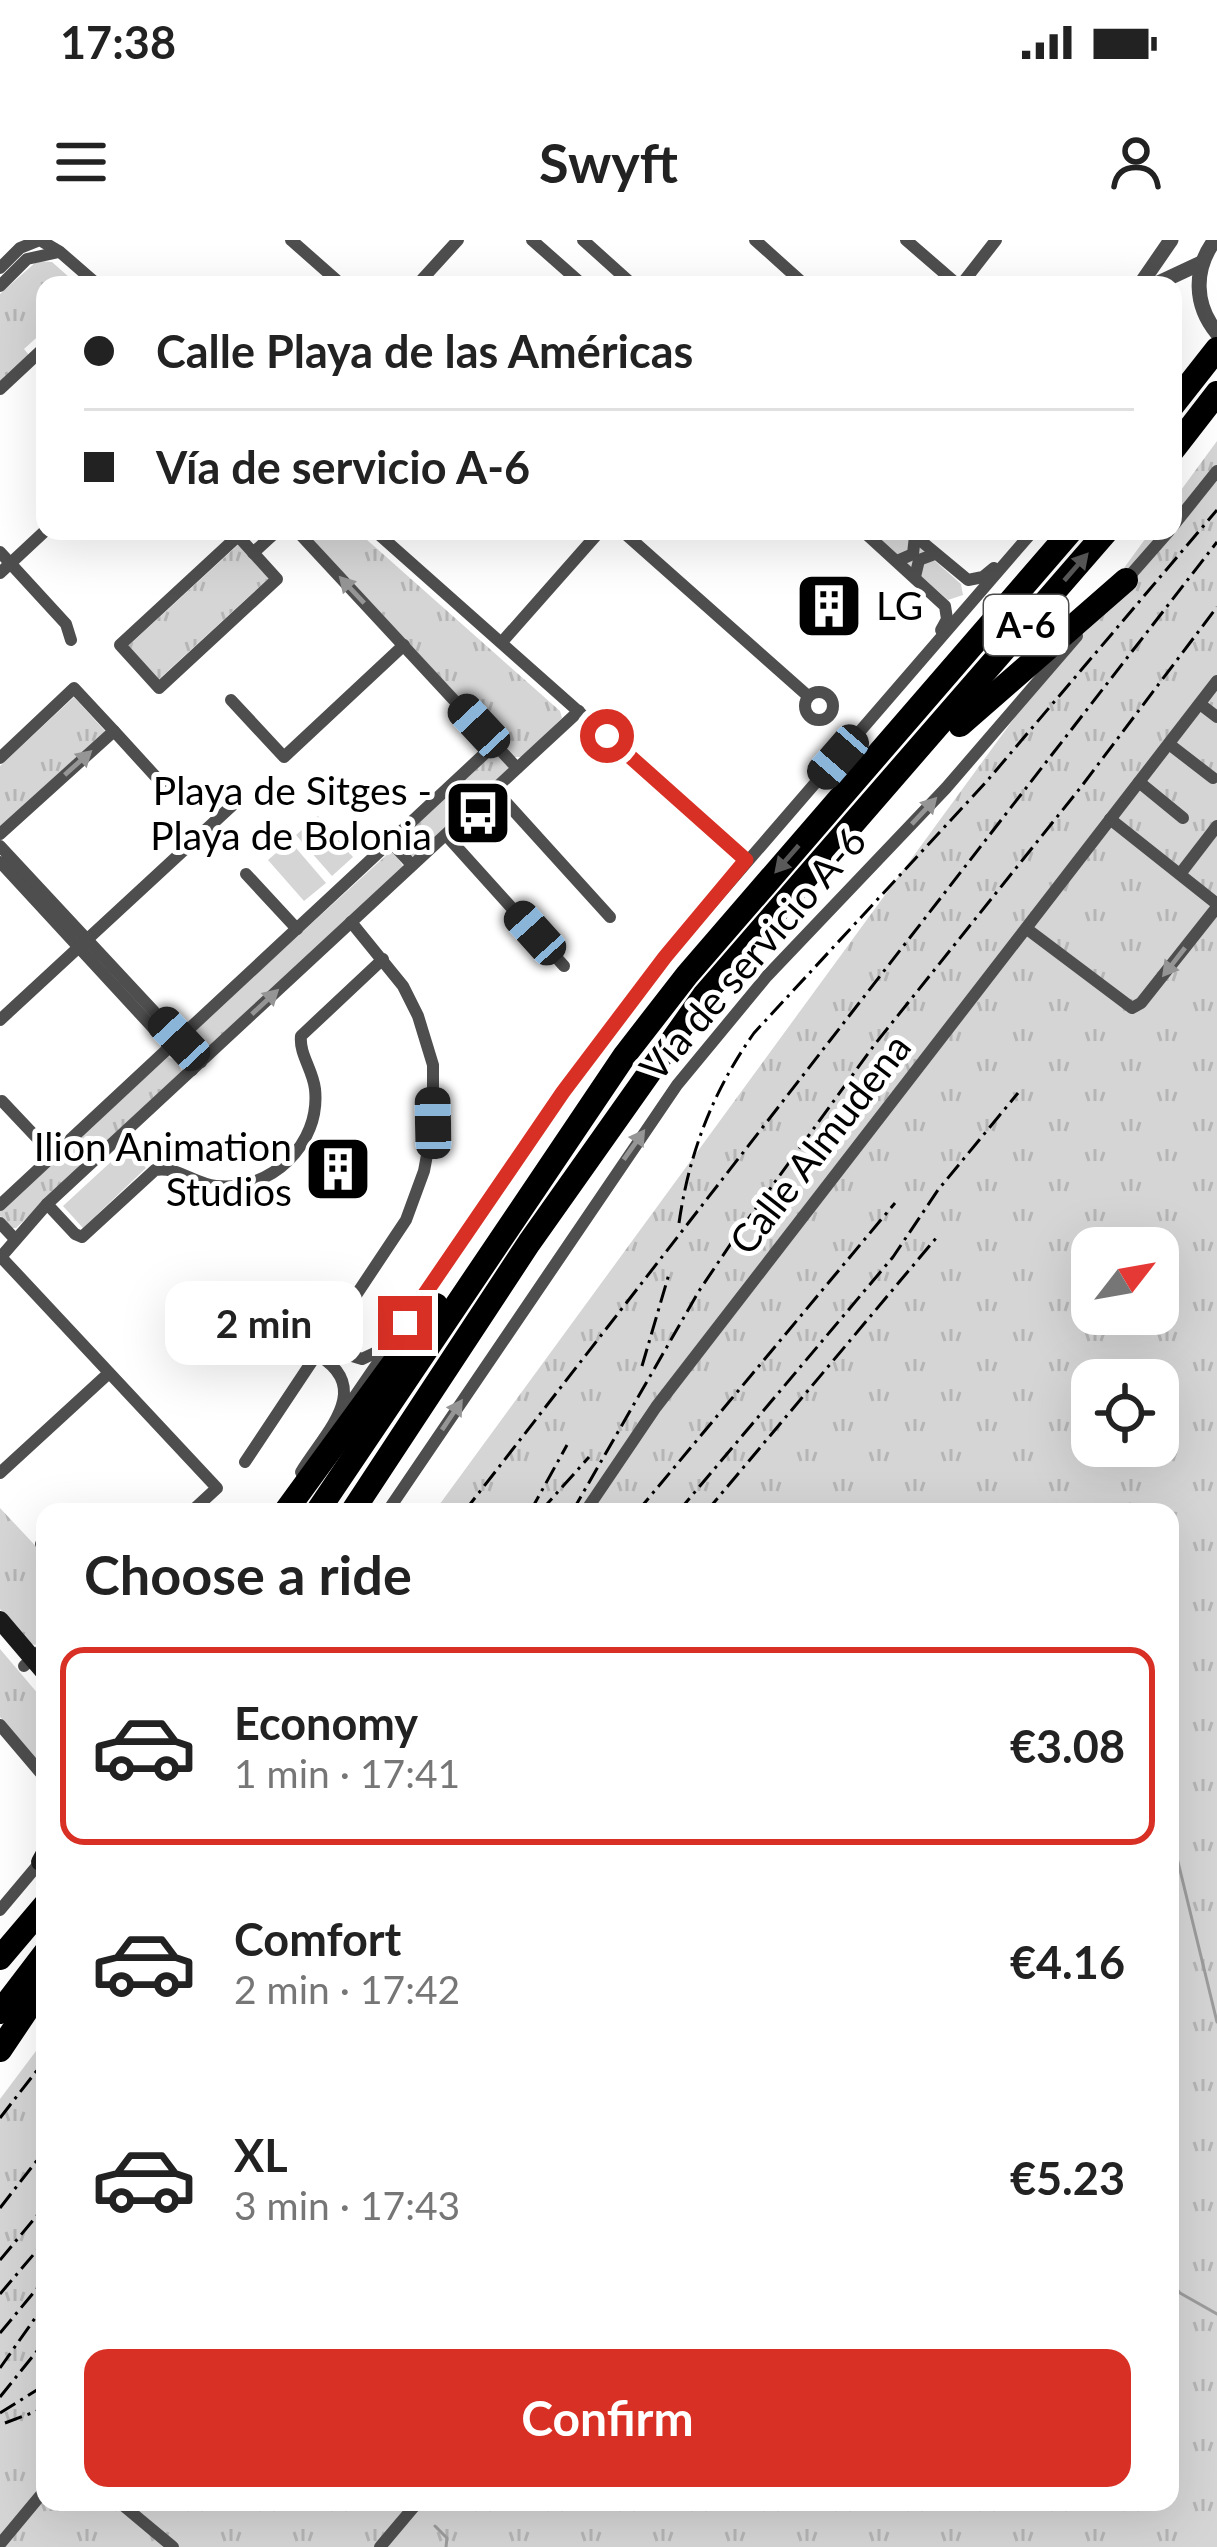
<!DOCTYPE html>
<meta charset="utf-8">
<style>
:root{--surface:#fff;--page:#f2f2f2;--text:#222;--muted:#767676;--line:#e0e0e0;--accent:#d93025}
body{margin:0;font-family:Lato,sans-serif;background:var(--page);color:var(--text);height:100vh;display:flex;flex-direction:column;font-size:45px;white-space:nowrap}
*{box-sizing:border-box;margin:0}
p{font-size:39px;color:var(--muted)}
.icon{flex:none;width:66px;height:66px;fill:none;stroke:currentColor;stroke-width:2;stroke-linecap:round;stroke-linejoin:round}
.map{position:relative;flex:1;overflow:hidden}
.side{position:absolute;left:36px;top:1263px;width:1143px;height:1008px;display:flex;flex-direction:column;background:var(--surface);border-radius:24px;box-shadow:0 12px 48px #0002}
.side>*{flex:none}
.hud{position:absolute;left:36px;top:36px;width:1146px;height:264px;border-radius:24px;box-shadow:0 12px 48px #0002;display:grid;align-content:center;height:264px;padding:0 48px;background:var(--surface)}
.needle{width:78px;rotate:59deg}
.controls{position:absolute;left:1071px;top:987px;display:grid;gap:24px}
.controls a{display:grid;place-items:center;width:108px;height:108px;border-radius:24px;background:var(--surface);box-shadow:0 12px 48px #0002;font-size:60px}
.end{position:absolute;width:54px;height:54px;margin:-27px;border:15px solid #d93025;background:#fff;box-shadow:0 0 0 6px #fff}
.from{border-radius:50%}
.bubble{position:absolute;height:84px;border-radius:24px;background:var(--surface);box-shadow:0 12px 48px #0002;font-size:39px;font-weight:700;line-height:84px;text-align:center}
.car{position:absolute;width:36px;height:72px;margin:-36px -18px;border-radius:15px;box-shadow:0 0 9px 3px #0007;background:linear-gradient(#222 24%,#8ab4d8 0 40%,#222 0 76%,#8ab4d8 0 86%,#222 0)}
.hud b{display:flex;align-items:center;gap:42px;height:114px;font-size:45px}
.hud b+b{border-top:3px solid var(--line)}
.hud i{width:30px;height:30px;background:var(--text)}
ul{padding:0;list-style:none}
li{display:flex;align-items:center;gap:36px;height:198px;margin:0 24px 18px;padding:0 24px;border:6px solid transparent;border-radius:24px}
li div{flex:1}
li b{display:block;font-size:45px}
li em{font-style:normal;font-weight:700}
li.on{border-color:var(--accent)}
li>.icon{width:108px;height:108px;stroke-width:1.5}
h2{padding:0 48px;font-size:54px;line-height:144px}
.cta{display:flex;gap:24px;margin-top:auto;padding:24px 48px}
.cta a{flex:1;height:138px;border-radius:24px;background:var(--accent);color:#fff;font-size:48px;font-weight:700;line-height:138px;text-align:center}
.status{display:flex;justify-content:space-between;align-items:center;height:84px;padding:0 60px;background:var(--surface);direction:ltr}
.status svg{height:33px;fill:currentColor}
header{display:flex;justify-content:space-between;align-items:center;height:156px;padding:0 48px;background:var(--surface);font-size:54px;font-weight:700}
.map>svg:first-child{display:block}
.grass{fill:url(#grass-tufts);fill-rule:evenodd}
.pitch{fill:#d5d5d5}
.lines{fill:none;stroke-linecap:round;stroke-linejoin:round}
.stream{stroke:#9c9c9c;stroke-width:3}
.minor{stroke:#4e4e4e;stroke-width:12}
.tertiary{stroke:#4e4e4e;stroke-width:15}
.secondary{stroke:#1b1b1b;stroke-width:18}
.motorway{stroke:#000;stroke-width:24}
.rail{stroke:#000;stroke-width:3;stroke-dasharray:18 6 3 6;stroke-linecap:butt}
.oneway{fill:#595959}
.oneway2{fill:#959595}
.route{stroke:#d93025;stroke-width:15}
.labels{text-anchor:middle;stroke-width:10;stroke-linejoin:round;paint-order:stroke}
.shield{fill:#fff;stroke:#4c4c4c;stroke-width:3}
.shield-label{font-size:36px;font-weight:bold;fill:#000}
.poi-label{font-size:39px;fill:#000;stroke:#fff;text-anchor:end}
.street-label{font-size:39px;fill:#000;stroke:#fff}
</style>
<div class="status"><b>17:38</b><svg viewBox="0 0 49 12"><path d="M0 12V9h3v3zM5 12V6h3v6zM10 12V3h3v9zM15 12V0h3v12zM26 1h20v11H26zM47 4h2v5h-2z"/></svg></div>
<header><svg class="icon" aria-label="menu" viewBox="0 0 24 24"><path d="M4 6h16M4 12h16M4 18h16"/></svg>Swyft<svg class="icon" aria-label="person" viewBox="0 0 24 24"><circle cx="12" cy="8" r="4"/><path d="M4 21q1-7 8-7t8 7"/></svg></header>
<div class="map">
<svg width="1217" height="2307" viewBox="0 0 1217 2307">
<defs>
<pattern id="grass-tufts" width="24" height="20" patternUnits="userSpaceOnUse" patternTransform="scale(3)"><rect width="24" height="20" fill="#d5d5d5"/><path d="M3 7l-1-3M5 7V3M7 7l1-3M15 17l-1-3M17 17v-4M19 17l1-3" fill="none" stroke="#b5b5b5"/></pattern>
</defs>
<rect width="100%" height="100%" fill="#fff"/>
<g class="grass">
<path d="M 37,21 L 52,22 L 78,45 L 45,45 L 45,90 L 24,109 L 29,115 L 0,143 L 0,54 Z"/>
<path d="M 1217,201 L 1217,2307 L 0,2307 L 0,1859 L 45,1799 L 45,2262 L 1170,2262 L 1170,1272 L 434,1272 L 1151,291 L 1173,291 L 1173,261 ZM 1092,1008 L 1158,1008 L 1158,1074 L 1092,1074 ZM 1092,1140 L 1158,1140 L 1158,1206 L 1092,1206 Z"/>
<path d="M 305,291 L 357,291 L 560,471 L 562,478 L 522,517 L 514,517 Z"/>
<path d="M 870,291 L 901,291 L 961,344 L 963,355 L 948,360 Z"/>
<path d="M 238,305 L 269,338 L 158,440 L 127,407 Z"/>
<path d="M 74,457 L 105,491 L 0,587 L 0,526 Z"/>
<path d="M 493,512 L 499,513 L 509,524 L 508,530 L 415,617 L 411,616 L 399,600 Z"/>
<path d="M 392,610 L 404,627 L 205,812 L 198,812 L 188,796 Z"/>
<path d="M 168,817 L 178,822 L 182,832 L 16,988 L 11,988 L 0,976 L 0,970 Z"/>
<path d="M 0,1268 L 45,1316 L 45,1399 L 35,1405 L 28,1403 L 0,1369 Z"/>
<path d="M 0,1409 L 45,1462 L 45,1531 L 0,1477 Z"/>
</g>
<g class="pitch">
<path d="M 318,576 L 353,617 L 332,636 L 296,595 Z"/>
<path d="M 290,601 L 326,643 L 304,661 L 268,620 Z"/>
<path d="M 127,907 L 146,928 L 83,988 L 63,966 Z"/>
</g>
<g class="lines">
<g class="stream">
<path d="M 1130,1264 L 1130,1272"/>
<path d="M 1170,1589 L 1217,1782"/>
<path d="M 1170,2041 L 1180,2053 L 1217,2074"/>
<path d="M 435,2286 L 447,2298 L 446,2307"/>
</g>
<g class="minor">
<path d="M 291,0 L 342,45"/>
<path d="M 532,0 L 583,45"/>
<path d="M 583,0 L 633,45"/>
<path d="M 755,0 L 805,45"/>
<path d="M 906,0 L 958,45"/>
<path d="M 0,28 L 20,8 L 40,0 L 60,12 L 98,45"/>
<path d="M 417,45 L 458,0"/>
<path d="M 961,45 L 996,0"/>
<path d="M 0,46 L 27,19 L 59,12"/>
<path d="M 0,149 L 45,107"/>
<path d="M 1173,286 L 1217,231"/>
<path d="M 297,291 L 517,528"/>
<path d="M 375,291 L 746,620"/>
<path d="M 622,291 L 808,456"/>
<path d="M 863,291 L 945,366 L 947,379 L 941,390"/>
<path d="M 909,291 L 968,340 L 983,337 L 994,328"/>
<path d="M 238,296 L 277,339 L 159,448 L 120,405 Z"/>
<path d="M 0,312 L 66,384 L 71,400"/>
<path d="M 253,313 L 277,291"/>
<path d="M 897,321 L 913,314 L 915,296"/>
<path d="M 0,333 L 45,291"/>
<path d="M 915,337 L 919,320 L 935,314"/>
<path d="M 1126,340 L 1169,291"/>
<path d="M 502,402 L 600,291"/>
<circle cx="819" cy="466" r="14"/>
<path d="M 231,460 L 284,517 L 404,405"/>
<path d="M 1200,464 L 1217,477"/>
<path d="M 114,491 L 166,548"/>
<path d="M 1169,504 L 1213,538"/>
<path d="M 0,518 L 74,448 L 114,491 L 0,594"/>
<path d="M 1139,542 L 1183,578"/>
<path d="M 494,549 L 610,677"/>
<path d="M 1110,579 L 1217,664"/>
<path d="M 446,595 L 564,726"/>
<path d="M 390,601 L 412,625"/>
<path d="M 0,606 L 201,822"/>
<path d="M 0,622 L 192,830"/>
<path d="M 246,634 L 297,689"/>
<path d="M 1180,634 L 1217,586"/>
<path d="M 1027,689 L 1132,768 L 1141,763 L 1217,667"/>
<path d="M 0,780 L 237,561"/>
<path d="M 2,861 L 53,915"/>
<path d="M 47,964 L 75,994 L 82,997 L 155,930 C 177,926 194,944 216,946 C 271,952 321,904 315,849 C 313,830 299,814 301,796 L 383,719"/>
<path d="M 0,965 L 495,504"/>
<path d="M 0,983 L 14,998"/>
<path d="M 1,1017 L 217,1248 L 191,1272"/>
<path d="M 0,1018 L 47,964 L 579,471"/>
<path d="M 326,1099 L 342,1113 L 362,1119 L 377,1112 L 385,1102"/>
<path d="M 351,1162 L 563,852 L 665,717 L 1033,291"/>
<path d="M 245,1222 L 406,980 L 424,931 L 433,883 L 433,825 L 418,776 L 403,746 L 351,682"/>
<path d="M 301,1232 C 326,1191 374,1149 318,1115"/>
<path d="M 0,1233 L 109,1133"/>
<path d="M 387,1272 L 677,845 L 767,736 L 946,548 L 1077,396"/>
<path d="M 585,1272 L 656,1167 L 1217,441"/>
<path d="M 41,1304 L 45,1308"/>
<path d="M 24,1426 L 45,1406"/>
<path d="M 0,1485 L 45,1538"/>
<path d="M 0,1670 L 42,1620"/>
<path d="M 119,2262 L 173,2307"/>
<path d="M 0,2304 L 45,2250"/>
<path d="M 380,2307 L 418,2262"/>
</g>
<g class="tertiary">
<path d="M 1215,0 C 1193,29 1194,65 1217,93"/>
<path d="M 1140,45 L 1171,0"/>
<path d="M 1154,45 L 1201,23"/>
</g>
<g class="secondary">
<path d="M 0,1380 L 45,1433"/>
<path d="M 40,1622 L 45,1613"/>
</g>
<g class="motorway">
<path d="M 1173,165 L 1217,109"/>
<path d="M 1173,210 L 1217,153"/>
<path d="M 960,485 L 1126,340"/>
<path d="M 285,1272 L 436,1065"/>
<path d="M 317,1272 L 625,815 L 687,735 L 1071,291"/>
<path d="M 352,1272 L 529,1003 L 705,754 L 1107,291"/>
<path d="M 0,1718 L 45,1665"/>
<path d="M 0,1772 L 45,1713"/>
<path d="M 0,1810 L 45,1743"/>
</g>
<g class="rail">
<path d="M 679,983 C 689,913 713,851 754,793 L 987,541 L 1217,270"/>
<path d="M 642,1126 L 669,1034"/>
<path d="M 464,1272 L 1217,302"/>
<path d="M 530,1272 L 567,1205"/>
<path d="M 540,1272 L 589,1217"/>
<path d="M 572,1272 L 699,1051 L 738,993 L 875,804 L 1081,547 L 1217,367"/>
<path d="M 637,1272 L 895,963"/>
<path d="M 678,1272 L 893,1017 L 938,950 L 1018,853"/>
<path d="M 706,1272 L 937,997"/>
<path d="M 0,1878 L 45,1820"/>
<path d="M 0,1968 L 45,1910"/>
<path d="M 0,2020 L 45,1966"/>
<path d="M 0,2054 L 45,2001"/>
<path d="M 0,2093 L 45,2039"/>
<path d="M 0,2128 L 45,2064"/>
<path d="M 0,2157 L 45,2101"/>
<path d="M 0,2173 L 45,2145"/>
<path d="M 5,2183 L 45,2168"/>
</g>
</g>
<defs><path id="oneway-solid" d="M-6-.8H1V-3.2L6.5 0L1 3.2V.8H-6Z" transform="scale(3)"/></defs>
<g class="oneway">
<use href="#oneway-solid" transform="translate(1076 327) rotate(-49)"/>
<use href="#oneway-solid" transform="translate(787 619) rotate(131)"/>
</g>
<g class="oneway2">
<use href="#oneway-solid" transform="translate(352 350) rotate(-133)"/>
<use href="#oneway-solid" transform="translate(78 523) rotate(-42)"/>
<use href="#oneway-solid" transform="translate(924 571) rotate(-47)"/>
<use href="#oneway-solid" transform="translate(1174 722) rotate(128)"/>
<use href="#oneway-solid" transform="translate(265 762) rotate(-43)"/>
<use href="#oneway-solid" transform="translate(634 905) rotate(-55)"/>
<use href="#oneway-solid" transform="translate(452 1175) rotate(-56)"/>
</g>
<g class="lines">
<path class="route" d="M 405,1083 L 563,852 L 665,717 L 746,620 L 607,496"/>
</g>
<defs>
<symbol id="building-square" viewBox="-11 -11 22 22"><rect x="-9" y="-9" width="18" height="18" rx="4" fill="#000" stroke="#fff"/><path d="M-4-6H4V6H1V3H-1V6H-4ZM-2.5-4.3h1.7v1.8h-1.7ZM.8-4.3h1.7v1.8H.8ZM-2.5-1h1.7V.8h-1.7ZM.8-1h1.7V.8H.8Z" fill="#fff"/></symbol>
<symbol id="bus-square" viewBox="-11 -11 22 22"><rect x="-9" y="-9" width="18" height="18" rx="4" fill="#000" stroke="#fff"/><path d="M-5-6H5V4H4V6H2V4H-2V6H-4V4H-5ZM-3.5-4V0h7V-4ZM-3.5 1.2v1.5H-2V1.2ZM2 1.2v1.5H3.5V1.2Z" fill="#fff"/></symbol>
</defs>
<g fill-rule="evenodd">
<use href="#building-square" x="791" y="328" width="76" height="76"/>
<use href="#bus-square" x="440" y="535" width="76" height="76"/>
<use href="#building-square" x="300" y="891" width="76" height="76"/>
</g>
<g class="labels">
<rect class="shield" x="984" y="355" width="84" height="60" rx="9"/>
<g class="shield-label">
<text x="1026" y="398">A-6</text>
</g>
<g class="poi-label">
<text x="876" y="380" text-anchor="start">LG</text>
<text x="432" y="565">Playa de Sitges -<tspan x="432" dy="45">Playa de Bolonia</tspan></text>
<text x="292" y="921">Ilion Animation<tspan x="292" dy="45">Studios</tspan></text>
</g>
<g class="street-label">
<text transform="translate(753 714) rotate(-49)" y="14">Vía de servicio A-6</text>
<text transform="translate(820 904) rotate(-52)" y="14">Calle Almudena</text>
</g>
</g>
</svg>
<div class="controls">
<a><svg class="needle" viewBox="-14 -14 28 28"><path d="M0-13l5 13h-10z" fill="#e53935"/><path d="M0 13l5-13h-10z" fill="#767676"/></svg></a>
<a><svg class="icon" aria-label="locate" viewBox="0 0 24 24"><circle cx="12" cy="12" r="6"/><path d="M12 2v4M12 18v4M2 12h4M18 12h4"/></svg></a>
</div>
<i class="end from" style="left:607px;top:496px"></i>
<i class="end" style="left:405px;top:1083px"></i>
<div class="bubble" style="left:165px;top:1041px;width:198px">2 min</div>
<i class="car" style="left:479px;top:486px;rotate:317deg"></i>
<i class="car" style="left:838px;top:517px;rotate:221deg"></i>
<i class="car" style="left:535px;top:693px;rotate:318deg"></i>
<i class="car" style="left:179px;top:799px;rotate:317deg"></i>
<i class="car" style="left:433px;top:883px;rotate:359deg"></i>
<div class="hud">
<b><i class="from"></i>Calle Playa de las Américas</b>
<b><i></i>Vía de servicio A-6</b>
</div>
<section class="side">
<h2>Choose a ride</h2>
<ul>
<li class="on"><svg class="icon" aria-label="car" viewBox="0 0 24 24"><path d="M5 17H2v-5l4-1 3-4h7l3 4 3 1v5h-3M9 17h6M6 11h13"/><circle cx="7" cy="17" r="2"/><circle cx="17" cy="17" r="2"/></svg><div><b>Economy</b><p>1 min · 17:41</p></div><em>€3.08</em></li>
<li><svg class="icon" aria-label="car" viewBox="0 0 24 24"><path d="M5 17H2v-5l4-1 3-4h7l3 4 3 1v5h-3M9 17h6M6 11h13"/><circle cx="7" cy="17" r="2"/><circle cx="17" cy="17" r="2"/></svg><div><b>Comfort</b><p>2 min · 17:42</p></div><em>€4.16</em></li>
<li><svg class="icon" aria-label="car" viewBox="0 0 24 24"><path d="M5 17H2v-5l4-1 3-4h7l3 4 3 1v5h-3M9 17h6M6 11h13"/><circle cx="7" cy="17" r="2"/><circle cx="17" cy="17" r="2"/></svg><div><b>XL</b><p>3 min · 17:43</p></div><em>€5.23</em></li>
</ul>
<div class="cta"><a>Confirm</a></div>
</section>
</div>
